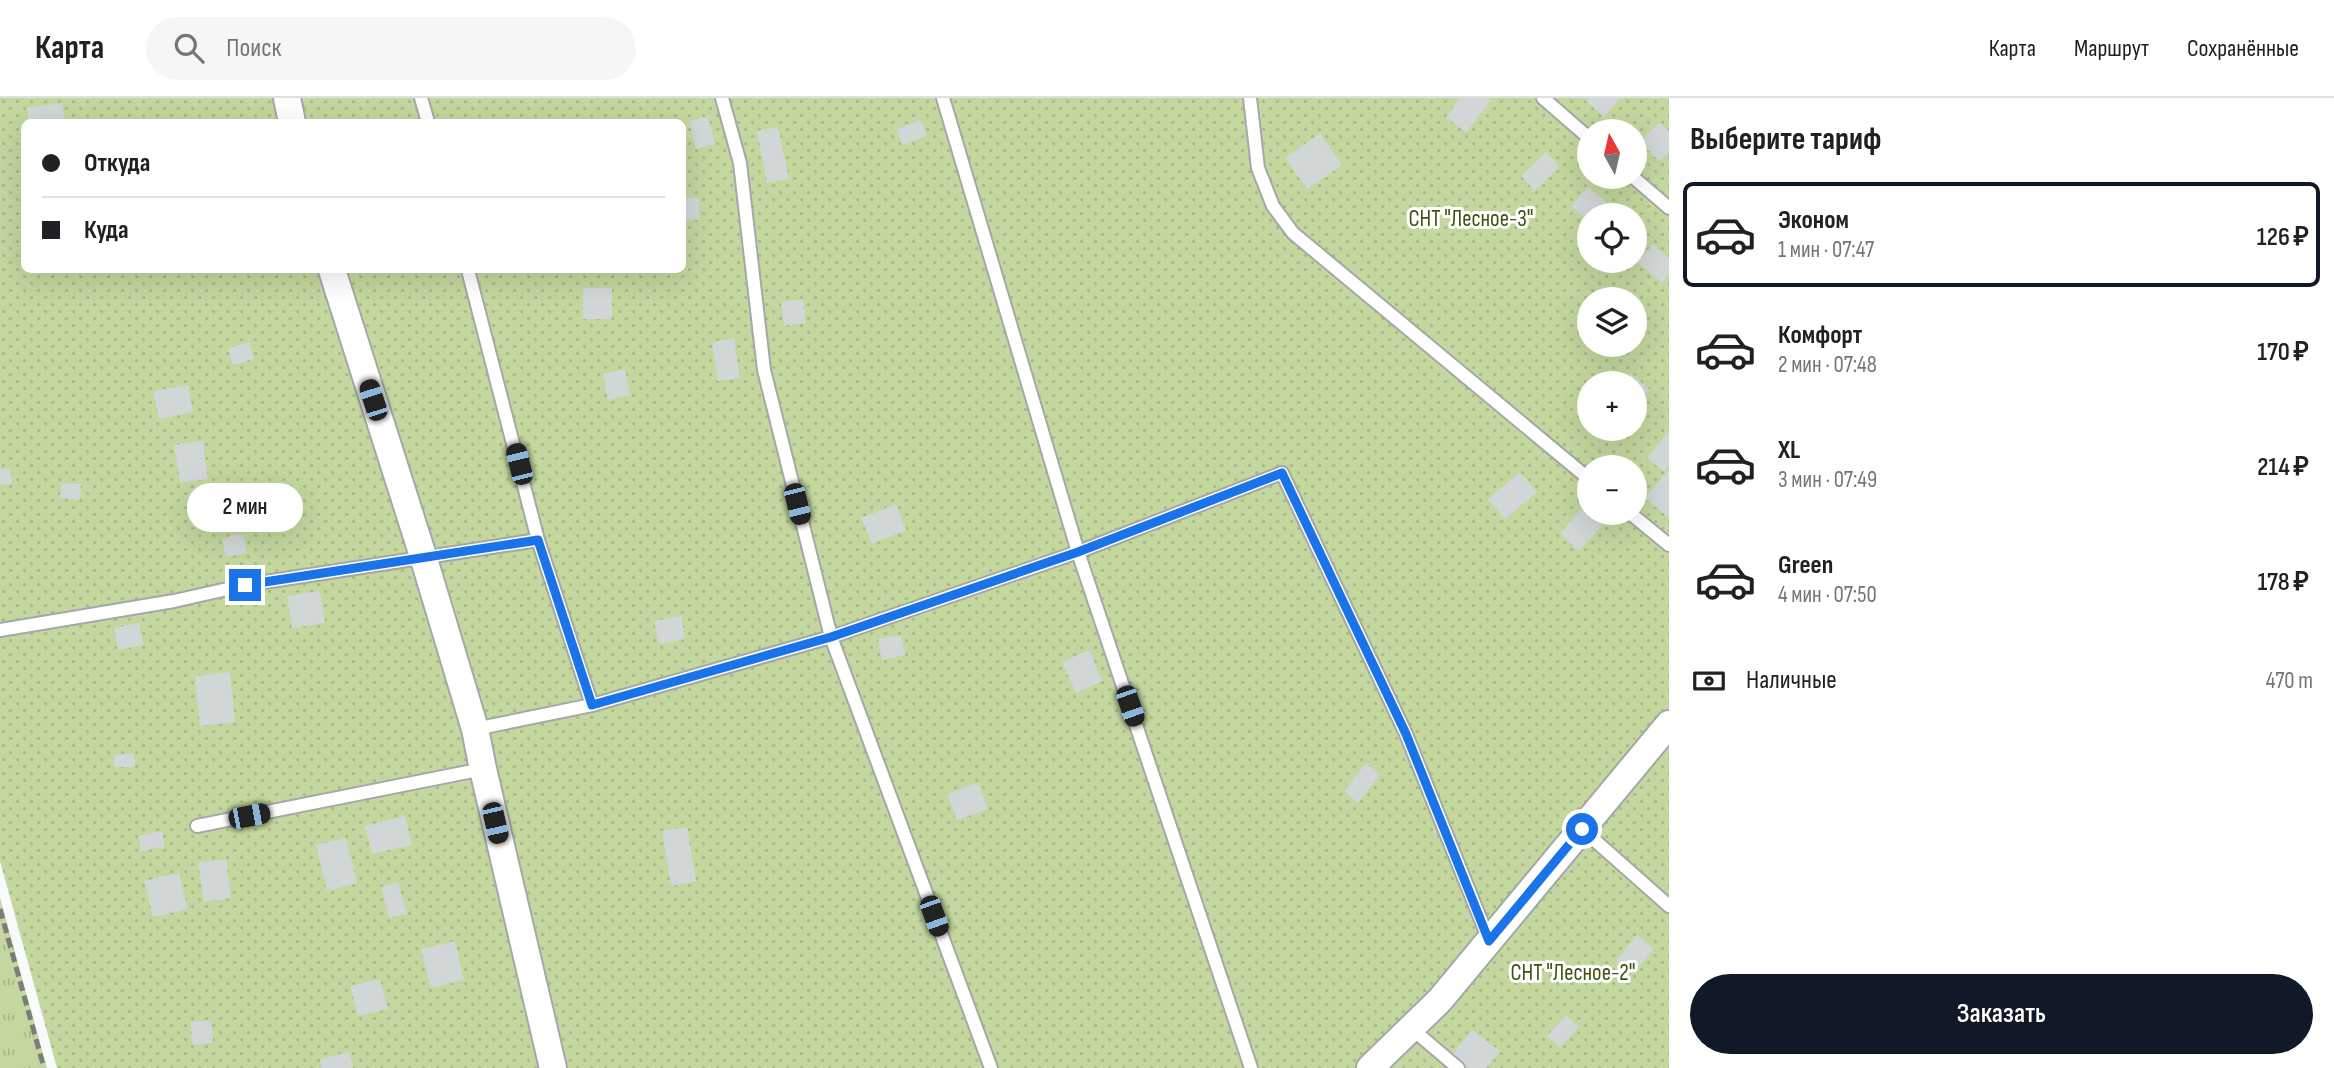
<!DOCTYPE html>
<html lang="ru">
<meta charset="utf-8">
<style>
:root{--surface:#fff;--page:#f6f6f6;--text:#202124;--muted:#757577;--line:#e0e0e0;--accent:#111827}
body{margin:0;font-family:"Sofia Sans Condensed",sans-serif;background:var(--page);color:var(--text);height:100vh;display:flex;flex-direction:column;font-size:26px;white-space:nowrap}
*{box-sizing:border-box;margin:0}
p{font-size:23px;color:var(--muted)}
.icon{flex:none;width:38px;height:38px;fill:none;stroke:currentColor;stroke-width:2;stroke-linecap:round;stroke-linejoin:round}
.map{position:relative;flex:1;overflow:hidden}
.sheet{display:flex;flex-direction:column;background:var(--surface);width:665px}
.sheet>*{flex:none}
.top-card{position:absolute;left:21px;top:21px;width:665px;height:154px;border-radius:10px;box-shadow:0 7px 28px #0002;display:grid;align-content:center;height:154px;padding:0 21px;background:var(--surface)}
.needle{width:46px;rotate:352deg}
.tools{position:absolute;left:1577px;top:21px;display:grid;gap:14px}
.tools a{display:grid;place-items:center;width:70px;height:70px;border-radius:50%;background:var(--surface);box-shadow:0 7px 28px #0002;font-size:35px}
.end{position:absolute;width:32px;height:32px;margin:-16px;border:9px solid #1a73e8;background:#fff;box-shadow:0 0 0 4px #fff}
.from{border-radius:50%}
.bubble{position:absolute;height:49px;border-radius:24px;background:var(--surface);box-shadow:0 7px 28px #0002;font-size:23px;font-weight:600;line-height:49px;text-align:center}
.car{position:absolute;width:21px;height:42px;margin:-21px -10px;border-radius:9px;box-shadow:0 0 5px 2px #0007;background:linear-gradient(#222 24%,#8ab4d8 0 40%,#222 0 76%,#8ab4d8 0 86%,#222 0)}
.top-card b{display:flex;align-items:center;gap:24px;height:66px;font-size:26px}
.top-card b+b{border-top:2px solid var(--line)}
.top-card i{width:18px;height:18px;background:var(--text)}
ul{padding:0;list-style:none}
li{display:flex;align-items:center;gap:21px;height:105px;margin:0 14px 10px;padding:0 7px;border:4px solid transparent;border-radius:10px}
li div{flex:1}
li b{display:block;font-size:26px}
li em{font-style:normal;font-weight:600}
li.active{border-color:var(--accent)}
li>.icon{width:63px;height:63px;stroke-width:1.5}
h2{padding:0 21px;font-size:32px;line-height:84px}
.pay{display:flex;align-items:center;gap:18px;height:77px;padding:0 21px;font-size:26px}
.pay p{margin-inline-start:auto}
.button{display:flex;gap:14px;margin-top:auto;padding:14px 21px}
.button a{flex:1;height:80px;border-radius:42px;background:var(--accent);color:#fff;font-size:28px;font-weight:600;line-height:80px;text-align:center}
header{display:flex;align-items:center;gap:42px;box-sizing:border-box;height:98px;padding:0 35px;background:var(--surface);border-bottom:2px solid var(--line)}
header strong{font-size:33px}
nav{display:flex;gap:38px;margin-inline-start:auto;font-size:24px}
.search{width:490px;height:63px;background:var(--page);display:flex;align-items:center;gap:18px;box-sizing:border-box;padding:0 24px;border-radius:38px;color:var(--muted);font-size:26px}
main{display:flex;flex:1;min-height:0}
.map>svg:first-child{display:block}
.grass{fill:url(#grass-tufts)}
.park{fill:url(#park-dots);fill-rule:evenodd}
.building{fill:#d1d6d6}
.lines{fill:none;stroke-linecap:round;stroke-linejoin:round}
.service-casing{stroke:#a4a8a7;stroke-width:16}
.minor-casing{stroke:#a4a8a7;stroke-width:30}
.service{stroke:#fff;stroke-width:12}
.minor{stroke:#fff;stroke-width:26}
.rail{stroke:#7b7d7d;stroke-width:5;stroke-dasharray:10 5;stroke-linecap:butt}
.route{stroke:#1a73e8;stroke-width:9}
.labels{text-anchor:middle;stroke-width:6;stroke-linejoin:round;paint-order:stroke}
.park-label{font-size:23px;fill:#3f510e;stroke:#fff}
</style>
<header>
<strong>Карта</strong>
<div class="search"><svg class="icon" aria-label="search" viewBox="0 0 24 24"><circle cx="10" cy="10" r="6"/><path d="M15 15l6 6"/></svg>Поиск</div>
<nav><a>Карта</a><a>Маршрут</a><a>Сохранённые</a></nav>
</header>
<main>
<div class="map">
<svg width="1669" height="970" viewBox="0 0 1669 970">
<defs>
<pattern id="grass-tufts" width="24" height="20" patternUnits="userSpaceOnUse" patternTransform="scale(1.75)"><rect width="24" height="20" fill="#c3d79e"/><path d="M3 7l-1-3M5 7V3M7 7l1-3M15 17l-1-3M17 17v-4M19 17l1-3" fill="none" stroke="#a8b988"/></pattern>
<pattern id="park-dots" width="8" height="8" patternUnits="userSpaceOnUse" patternTransform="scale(1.75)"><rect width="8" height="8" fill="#c3d79e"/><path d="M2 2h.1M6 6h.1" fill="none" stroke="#a8b988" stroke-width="1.8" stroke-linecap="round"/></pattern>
</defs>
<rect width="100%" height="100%" fill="#f7fbfa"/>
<path class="grass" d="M 0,800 L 47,970 L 0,970 Z"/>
<path class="park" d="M 0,0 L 1669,0 L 1669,970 L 57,970 L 0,763 ZM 24,24 L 682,24 L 682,172 L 24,172 ZM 1589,33 L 1634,33 L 1634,79 L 1589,79 ZM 1589,117 L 1634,117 L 1634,163 L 1589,163 ZM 1589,201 L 1634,201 L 1634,247 L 1589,247 ZM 1589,285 L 1634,285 L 1634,331 L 1589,331 ZM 1589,369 L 1634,369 L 1634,415 L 1589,415 Z"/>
<g class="building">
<path d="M 1460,0 L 1488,0 L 1491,2 L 1466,35 L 1446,19 Z"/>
<path d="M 1589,0 L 1621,0 L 1604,19 L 1586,3 Z"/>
<path d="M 62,5 L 65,24 L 29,24 L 27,10 Z"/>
<path d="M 708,19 L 715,46 L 696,51 L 689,23 Z"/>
<path d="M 921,22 L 927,38 L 902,47 L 897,31 Z"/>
<path d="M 1660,24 L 1669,34 L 1669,54 L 1659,63 L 1640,44 Z"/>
<path d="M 778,29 L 789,81 L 767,85 L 757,33 Z"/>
<path d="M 1320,35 L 1342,67 L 1307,91 L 1285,60 Z"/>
<path d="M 1546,54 L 1560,68 L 1535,93 L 1521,78 Z"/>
<path d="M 1588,89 L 1611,108 L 1603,117 L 1589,117 L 1589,124 L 1571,108 Z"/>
<path d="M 682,100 L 699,100 L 699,122 L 682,121 Z"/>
<path d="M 1653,146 L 1669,160 L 1669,176 L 1662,185 L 1637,164 Z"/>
<rect x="583" y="190" width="29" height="31"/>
<path d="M 803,201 L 806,225 L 784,228 L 781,204 Z"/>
<path d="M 734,240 L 740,280 L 718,283 L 712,244 Z"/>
<path d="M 249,244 L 254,261 L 233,267 L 228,250 Z"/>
<path d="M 625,271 L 630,297 L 608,302 L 603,276 Z"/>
<path d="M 1631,275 L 1650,292 L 1634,310 L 1634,285 L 1622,285 Z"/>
<path d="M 188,287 L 193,314 L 159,321 L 153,293 Z"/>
<path d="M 1669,333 L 1669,368 L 1664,374 L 1647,360 Z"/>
<path d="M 203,343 L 208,381 L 180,385 L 174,347 Z"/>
<path d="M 0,371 L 11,371 L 12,386 L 0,387 Z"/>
<path d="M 1669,371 L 1669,420 L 1645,400 Z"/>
<path d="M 1520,374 L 1537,394 L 1505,421 L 1488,401 Z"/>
<path d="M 61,385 L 81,386 L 80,402 L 60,400 Z"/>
<path d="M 1589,402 L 1589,415 L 1600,415 L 1608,421 L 1579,453 L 1560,435 Z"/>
<path d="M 896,406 L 906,432 L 872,446 L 861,420 Z"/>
<path d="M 243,436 L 247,455 L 226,459 L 222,440 Z"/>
<path d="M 320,493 L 325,525 L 292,530 L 287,498 Z"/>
<path d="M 681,518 L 685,541 L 659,546 L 654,523 Z"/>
<path d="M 139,525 L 143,547 L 118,552 L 114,530 Z"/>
<path d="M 901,537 L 905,557 L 882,562 L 878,541 Z"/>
<path d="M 1089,552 L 1102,583 L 1076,595 L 1062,564 Z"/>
<path d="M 230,574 L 235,624 L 200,628 L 195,578 Z"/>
<path d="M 134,656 L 135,669 L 114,669 L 114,657 Z"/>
<path d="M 1366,665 L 1380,677 L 1358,705 L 1344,693 Z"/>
<path d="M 978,685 L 988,711 L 957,722 L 947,696 Z"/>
<path d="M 405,718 L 412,747 L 372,756 L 365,728 Z"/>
<path d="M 687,729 L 696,783 L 671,788 L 662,733 Z"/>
<path d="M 162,733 L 165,749 L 141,753 L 138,738 Z"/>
<path d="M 346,740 L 357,785 L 327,793 L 316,747 Z"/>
<path d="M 226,761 L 231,800 L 204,804 L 198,765 Z"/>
<path d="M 179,775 L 188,811 L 153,819 L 144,783 Z"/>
<path d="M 398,784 L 407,816 L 389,820 L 381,789 Z"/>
<path d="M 1637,837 L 1654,851 L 1633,876 L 1616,862 Z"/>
<path d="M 455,843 L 464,882 L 431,890 L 421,851 Z"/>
<path d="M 380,881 L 388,911 L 358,918 L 350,888 Z"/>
<path d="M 1566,917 L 1579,929 L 1560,950 L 1547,938 Z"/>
<path d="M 211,922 L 213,945 L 192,947 L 191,924 Z"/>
<path d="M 1472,932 L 1500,953 L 1486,970 L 1469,970 L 1452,957 Z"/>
<path d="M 349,954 L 353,970 L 322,970 L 320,961 Z"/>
</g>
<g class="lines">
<defs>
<g id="service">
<path d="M 421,0 L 428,24"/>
<path d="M 722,0 L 740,65 L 764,272 L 831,539 L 991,970"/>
<path d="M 943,0 L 1078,454 L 1251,970"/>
<path d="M 1250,0 L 1258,70 L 1273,108 L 1293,135 L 1589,381"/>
<path d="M 1543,0 L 1589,40"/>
<path d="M 1633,79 L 1669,110"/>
<path d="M 468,172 L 538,442 L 592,607"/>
<path d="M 1630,415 L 1669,447"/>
<path d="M 0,532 L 174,503 L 245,487 L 538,442"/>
<path d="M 475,631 L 592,607 L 831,539 L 1078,454 L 1282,375 L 1406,636 L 1489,842"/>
<path d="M 197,728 L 483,671"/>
<path d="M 1582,731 L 1669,808"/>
<path d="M 1411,930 L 1458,970"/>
</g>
<g id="minor">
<path d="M 287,0 L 292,24"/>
<path d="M 332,172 L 423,458 L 475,631 L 483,671 L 553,970"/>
<path d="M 1370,970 L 1440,902 L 1669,626"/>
</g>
</defs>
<use href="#service" class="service-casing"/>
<use href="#minor" class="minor-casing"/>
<use href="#service" class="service"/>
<use href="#minor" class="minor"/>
<path class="rail" d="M 0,811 L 44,970"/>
</g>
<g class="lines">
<path class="route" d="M 245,487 L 538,442 L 592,607 L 831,539 L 1078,454 L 1282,375 L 1406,636 L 1489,843 L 1582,731"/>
</g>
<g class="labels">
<g class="park-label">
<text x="1471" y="128">СНТ "Лесное-3"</text>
<text x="1573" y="882">СНТ "Лесное-2"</text>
</g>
</g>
</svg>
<div class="tools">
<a><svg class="needle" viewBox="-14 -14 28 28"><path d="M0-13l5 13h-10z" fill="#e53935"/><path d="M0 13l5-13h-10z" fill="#757577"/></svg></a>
<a><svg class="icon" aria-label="locate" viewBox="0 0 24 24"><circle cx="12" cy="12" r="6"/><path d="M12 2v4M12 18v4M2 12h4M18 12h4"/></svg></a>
<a><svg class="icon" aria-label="layers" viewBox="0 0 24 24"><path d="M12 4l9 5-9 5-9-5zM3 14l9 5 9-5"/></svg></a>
<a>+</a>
<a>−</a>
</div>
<i class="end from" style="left:1582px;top:731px"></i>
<i class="end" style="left:245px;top:487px"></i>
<div class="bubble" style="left:187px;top:385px;width:116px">2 мин</div>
<i class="car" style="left:373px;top:302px;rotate:342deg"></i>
<i class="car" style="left:519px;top:366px;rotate:346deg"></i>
<i class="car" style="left:797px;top:406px;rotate:166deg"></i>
<i class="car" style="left:1130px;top:608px;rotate:161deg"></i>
<i class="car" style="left:249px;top:718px;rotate:79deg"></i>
<i class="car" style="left:495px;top:725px;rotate:167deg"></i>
<i class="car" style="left:934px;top:818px;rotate:160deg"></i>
<div class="top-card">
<b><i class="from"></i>Откуда</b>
<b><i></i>Куда</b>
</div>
</div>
<section class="sheet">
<h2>Выберите тариф</h2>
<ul>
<li class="active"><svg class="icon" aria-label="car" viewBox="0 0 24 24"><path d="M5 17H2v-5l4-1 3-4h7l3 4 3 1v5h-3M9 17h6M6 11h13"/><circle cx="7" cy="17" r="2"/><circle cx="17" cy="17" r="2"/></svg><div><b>Эконом</b><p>1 мин · 07:47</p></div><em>126 ₽</em></li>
<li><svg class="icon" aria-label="car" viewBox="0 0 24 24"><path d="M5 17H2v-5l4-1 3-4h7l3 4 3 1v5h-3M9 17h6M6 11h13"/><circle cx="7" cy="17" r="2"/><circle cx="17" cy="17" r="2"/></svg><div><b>Комфорт</b><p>2 мин · 07:48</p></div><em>170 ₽</em></li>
<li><svg class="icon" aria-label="car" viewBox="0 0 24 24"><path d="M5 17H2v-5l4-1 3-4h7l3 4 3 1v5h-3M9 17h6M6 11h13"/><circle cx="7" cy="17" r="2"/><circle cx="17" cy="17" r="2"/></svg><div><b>XL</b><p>3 мин · 07:49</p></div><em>214 ₽</em></li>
<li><svg class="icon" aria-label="car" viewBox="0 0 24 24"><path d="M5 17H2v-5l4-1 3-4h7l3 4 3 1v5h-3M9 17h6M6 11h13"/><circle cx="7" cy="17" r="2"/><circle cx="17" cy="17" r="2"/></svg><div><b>Green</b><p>4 мин · 07:50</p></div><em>178 ₽</em></li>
</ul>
<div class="pay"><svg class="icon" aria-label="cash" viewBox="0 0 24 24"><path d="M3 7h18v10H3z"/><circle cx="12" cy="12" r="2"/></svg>Наличные<p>470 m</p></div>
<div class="button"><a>Заказать</a></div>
</section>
</main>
